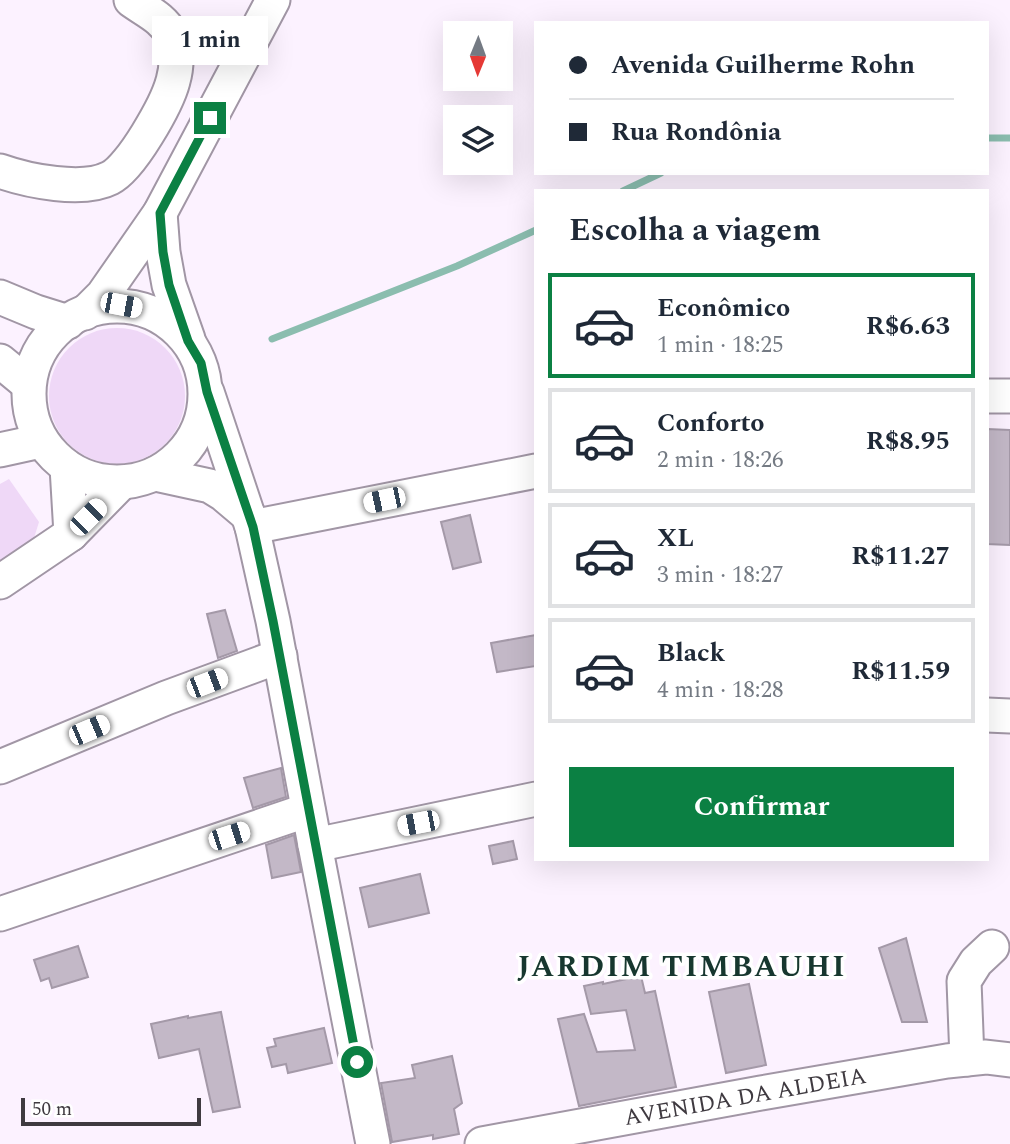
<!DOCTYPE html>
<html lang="pt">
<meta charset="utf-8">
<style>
:root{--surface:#fff;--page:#f6f6f7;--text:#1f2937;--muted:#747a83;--line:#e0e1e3;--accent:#0b8043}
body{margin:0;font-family:Spectral,serif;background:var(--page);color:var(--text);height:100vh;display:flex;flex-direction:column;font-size:26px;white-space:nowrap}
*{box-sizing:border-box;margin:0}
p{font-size:23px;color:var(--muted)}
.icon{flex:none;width:38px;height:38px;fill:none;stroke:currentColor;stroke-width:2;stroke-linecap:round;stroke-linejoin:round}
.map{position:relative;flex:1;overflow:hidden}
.details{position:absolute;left:534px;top:189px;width:455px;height:672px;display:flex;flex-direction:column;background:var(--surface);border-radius:0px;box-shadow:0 7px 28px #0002}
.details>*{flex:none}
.banner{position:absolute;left:534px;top:21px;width:455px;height:154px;border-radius:0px;box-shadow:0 7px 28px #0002;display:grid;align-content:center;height:154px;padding:0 35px;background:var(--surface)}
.needle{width:46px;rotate:181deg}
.fabs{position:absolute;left:443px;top:21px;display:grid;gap:14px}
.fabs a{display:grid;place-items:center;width:70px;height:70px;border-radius:0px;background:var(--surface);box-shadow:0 7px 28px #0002;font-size:35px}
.scale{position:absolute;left:21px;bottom:18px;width:180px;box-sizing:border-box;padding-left:7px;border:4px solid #3f3a40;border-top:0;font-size:19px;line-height:24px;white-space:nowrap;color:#3f3a40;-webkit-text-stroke:5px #fff;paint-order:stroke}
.end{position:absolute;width:32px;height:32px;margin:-16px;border:9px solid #0b8043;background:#fff;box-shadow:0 0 0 4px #fff}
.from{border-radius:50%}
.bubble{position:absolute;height:49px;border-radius:0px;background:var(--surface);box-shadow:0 7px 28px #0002;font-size:23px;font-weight:700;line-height:49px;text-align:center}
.car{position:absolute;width:21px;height:42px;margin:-21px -10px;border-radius:9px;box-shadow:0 0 5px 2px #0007;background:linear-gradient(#fff 24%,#345 0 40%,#fff 0 76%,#345 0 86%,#fff 0)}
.banner b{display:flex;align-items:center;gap:24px;height:66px;font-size:26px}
.banner b+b{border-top:2px solid var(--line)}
.banner i{width:18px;height:18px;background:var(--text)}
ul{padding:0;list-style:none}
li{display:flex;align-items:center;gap:21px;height:105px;margin:0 14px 10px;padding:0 21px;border:4px solid var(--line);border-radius:0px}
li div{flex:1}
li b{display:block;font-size:26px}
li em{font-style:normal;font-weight:700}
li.current{border-color:var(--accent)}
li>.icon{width:63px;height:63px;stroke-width:1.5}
h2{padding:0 35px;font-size:32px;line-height:84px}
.button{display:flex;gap:14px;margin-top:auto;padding:14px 35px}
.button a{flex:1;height:80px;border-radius:0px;background:var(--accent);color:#fff;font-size:28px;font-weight:700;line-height:80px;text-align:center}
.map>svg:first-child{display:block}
.green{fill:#efd8f7}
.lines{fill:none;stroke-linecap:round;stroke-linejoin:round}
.stream{stroke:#8bbdaf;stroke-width:7}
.building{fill:#c3b8c7;stroke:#a499a8;stroke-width:2}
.minor-casing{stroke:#a196a5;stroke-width:37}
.minor{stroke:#fff;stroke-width:33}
.route{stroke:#0b8043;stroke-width:9}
.labels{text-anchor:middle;stroke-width:7;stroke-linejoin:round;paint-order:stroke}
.street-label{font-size:23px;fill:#3f3a40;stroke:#fff}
.district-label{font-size:30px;font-weight:bold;letter-spacing:2px;fill:#17372f;stroke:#fff}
</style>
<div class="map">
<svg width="1010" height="1144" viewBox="0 0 1010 1144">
<rect width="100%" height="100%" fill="#fcf2ff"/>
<g class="green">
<circle cx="117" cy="396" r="68"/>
<path d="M 9,479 L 39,522 L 28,557 L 0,572 L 0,484 Z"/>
</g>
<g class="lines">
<g class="stream">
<path d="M 987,138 L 1010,138"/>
<path d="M 623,191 L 661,173"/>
<path d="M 272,339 L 457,266 L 536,230"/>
</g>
</g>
<g class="building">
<path d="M 987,429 L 1010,430 L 1010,545 L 987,544 Z"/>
<path d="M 470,515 L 481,562 L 453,569 L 441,522 Z"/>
<path d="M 225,610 L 237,651 L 218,658 L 207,614 Z"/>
<path d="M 536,635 L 536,666 L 497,672 L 491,643 Z"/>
<path d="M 281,768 L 286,797 L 253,808 L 244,778 Z"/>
<path d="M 294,835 L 301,872 L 272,878 L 266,845 Z"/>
<path d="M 513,841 L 517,859 L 493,864 L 489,846 Z"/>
<path d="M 420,874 L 429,913 L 369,927 L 360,888 Z"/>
<path d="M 906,938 L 927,1022 L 902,1022 L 879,948 Z"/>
<path d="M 78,946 L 88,977 L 52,988 L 49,978 L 41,981 L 34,960 Z"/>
<path d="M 641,976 L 645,993 L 655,991 L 676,1087 L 579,1106 L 558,1019 L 584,1014 L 597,1052 L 635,1050 L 626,1010 L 591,1014 L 584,986 L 603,982 L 603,984 Z"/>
<path d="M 749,984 L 766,1065 L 726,1073 L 709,992 Z"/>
<path d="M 221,1012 L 240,1107 L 213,1112 L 199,1049 L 159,1058 L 151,1024 L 188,1016 L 188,1018 Z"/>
<path d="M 324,1028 L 332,1063 L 288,1073 L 286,1064 L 272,1067 L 267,1048 L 276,1046 L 274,1039 Z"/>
<path d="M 452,1056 L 462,1103 L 454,1109 L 459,1134 L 433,1139 L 433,1135 L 392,1142 L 381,1083 L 415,1078 L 412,1065 Z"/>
</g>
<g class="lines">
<defs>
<g id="minor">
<path d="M 0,171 C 28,181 83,192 110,178 C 131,168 167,104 173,81 C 177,67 178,47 171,34 C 163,18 146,11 131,0"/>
<path d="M 160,213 L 163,252 L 169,285 L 188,339"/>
<path d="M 0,297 L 36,312 L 68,322"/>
<circle cx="117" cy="394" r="88"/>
<path d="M 85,313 L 103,295 L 160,213 L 273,0"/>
<path d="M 0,361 L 28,384"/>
<path d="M 207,392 L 252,527 L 273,621 L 315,845 L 373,1144"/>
<path d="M 987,396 L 1010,396"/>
<path d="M 0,450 L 41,441"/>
<path d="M 67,467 L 71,534"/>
<path d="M 155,474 L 210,486 L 223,494 L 249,516"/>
<path d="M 252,527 L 536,471"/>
<path d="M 0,582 L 71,534 L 121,483"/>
<path d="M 987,715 L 1010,716"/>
<path d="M 0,767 L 166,698 L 280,656"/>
<path d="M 315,845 L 536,799"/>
<path d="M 0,914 L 308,810"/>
<path d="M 967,1059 L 964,981 L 976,962 L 992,947"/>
<path d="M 482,1144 L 761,1093 L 947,1061 L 986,1057 L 1010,1060"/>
</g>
</defs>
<use href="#minor" class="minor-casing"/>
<use href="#minor" class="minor"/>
</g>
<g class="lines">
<path class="route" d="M 210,118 L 160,213 L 163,252 L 169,285 L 188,341 L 201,363 L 207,392 L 253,527 L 273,621 L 357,1062"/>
</g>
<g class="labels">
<g class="street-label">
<text transform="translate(745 1096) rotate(-10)" y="8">AVENIDA DA ALDEIA</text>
</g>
<g class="district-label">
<text x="682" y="976">JARDIM TIMBAUHI</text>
</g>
</g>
</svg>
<div class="fabs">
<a><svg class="needle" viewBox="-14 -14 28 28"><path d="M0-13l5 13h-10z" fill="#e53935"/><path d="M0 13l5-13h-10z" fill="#747a83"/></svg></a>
<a><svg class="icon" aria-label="layers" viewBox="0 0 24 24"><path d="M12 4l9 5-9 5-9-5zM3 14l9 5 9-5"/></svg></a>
</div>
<div class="scale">50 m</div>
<i class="end from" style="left:357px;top:1062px"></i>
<i class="end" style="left:210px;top:118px"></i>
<div class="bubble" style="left:152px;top:16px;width:116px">1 min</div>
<i class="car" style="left:121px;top:305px;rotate:101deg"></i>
<i class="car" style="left:384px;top:500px;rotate:258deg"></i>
<i class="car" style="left:88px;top:517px;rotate:45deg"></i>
<i class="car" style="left:207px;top:683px;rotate:69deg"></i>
<i class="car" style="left:89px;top:730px;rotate:67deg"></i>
<i class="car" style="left:418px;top:823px;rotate:259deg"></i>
<i class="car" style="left:229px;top:836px;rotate:72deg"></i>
<div class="banner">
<b><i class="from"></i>Avenida Guilherme Rohn</b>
<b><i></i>Rua Rondônia</b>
</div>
<section class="details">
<h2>Escolha a viagem</h2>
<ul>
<li class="current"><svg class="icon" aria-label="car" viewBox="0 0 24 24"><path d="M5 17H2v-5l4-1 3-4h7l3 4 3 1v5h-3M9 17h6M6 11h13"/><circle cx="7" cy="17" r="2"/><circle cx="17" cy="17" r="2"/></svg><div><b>Econômico</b><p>1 min · 18:25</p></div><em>R$6.63</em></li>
<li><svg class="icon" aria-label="car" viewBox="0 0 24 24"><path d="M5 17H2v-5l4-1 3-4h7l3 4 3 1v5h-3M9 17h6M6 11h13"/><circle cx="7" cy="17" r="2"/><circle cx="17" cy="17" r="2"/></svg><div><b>Conforto</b><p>2 min · 18:26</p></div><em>R$8.95</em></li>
<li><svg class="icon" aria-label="car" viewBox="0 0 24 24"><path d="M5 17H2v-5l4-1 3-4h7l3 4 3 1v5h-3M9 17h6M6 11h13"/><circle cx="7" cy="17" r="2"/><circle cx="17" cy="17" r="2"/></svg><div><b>XL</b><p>3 min · 18:27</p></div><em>R$11.27</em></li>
<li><svg class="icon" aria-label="car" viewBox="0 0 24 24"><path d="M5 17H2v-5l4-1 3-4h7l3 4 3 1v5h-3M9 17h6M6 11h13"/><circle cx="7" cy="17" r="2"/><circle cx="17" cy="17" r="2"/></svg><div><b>Black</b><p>4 min · 18:28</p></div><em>R$11.59</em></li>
</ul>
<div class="button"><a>Confirmar</a></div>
</section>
</div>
